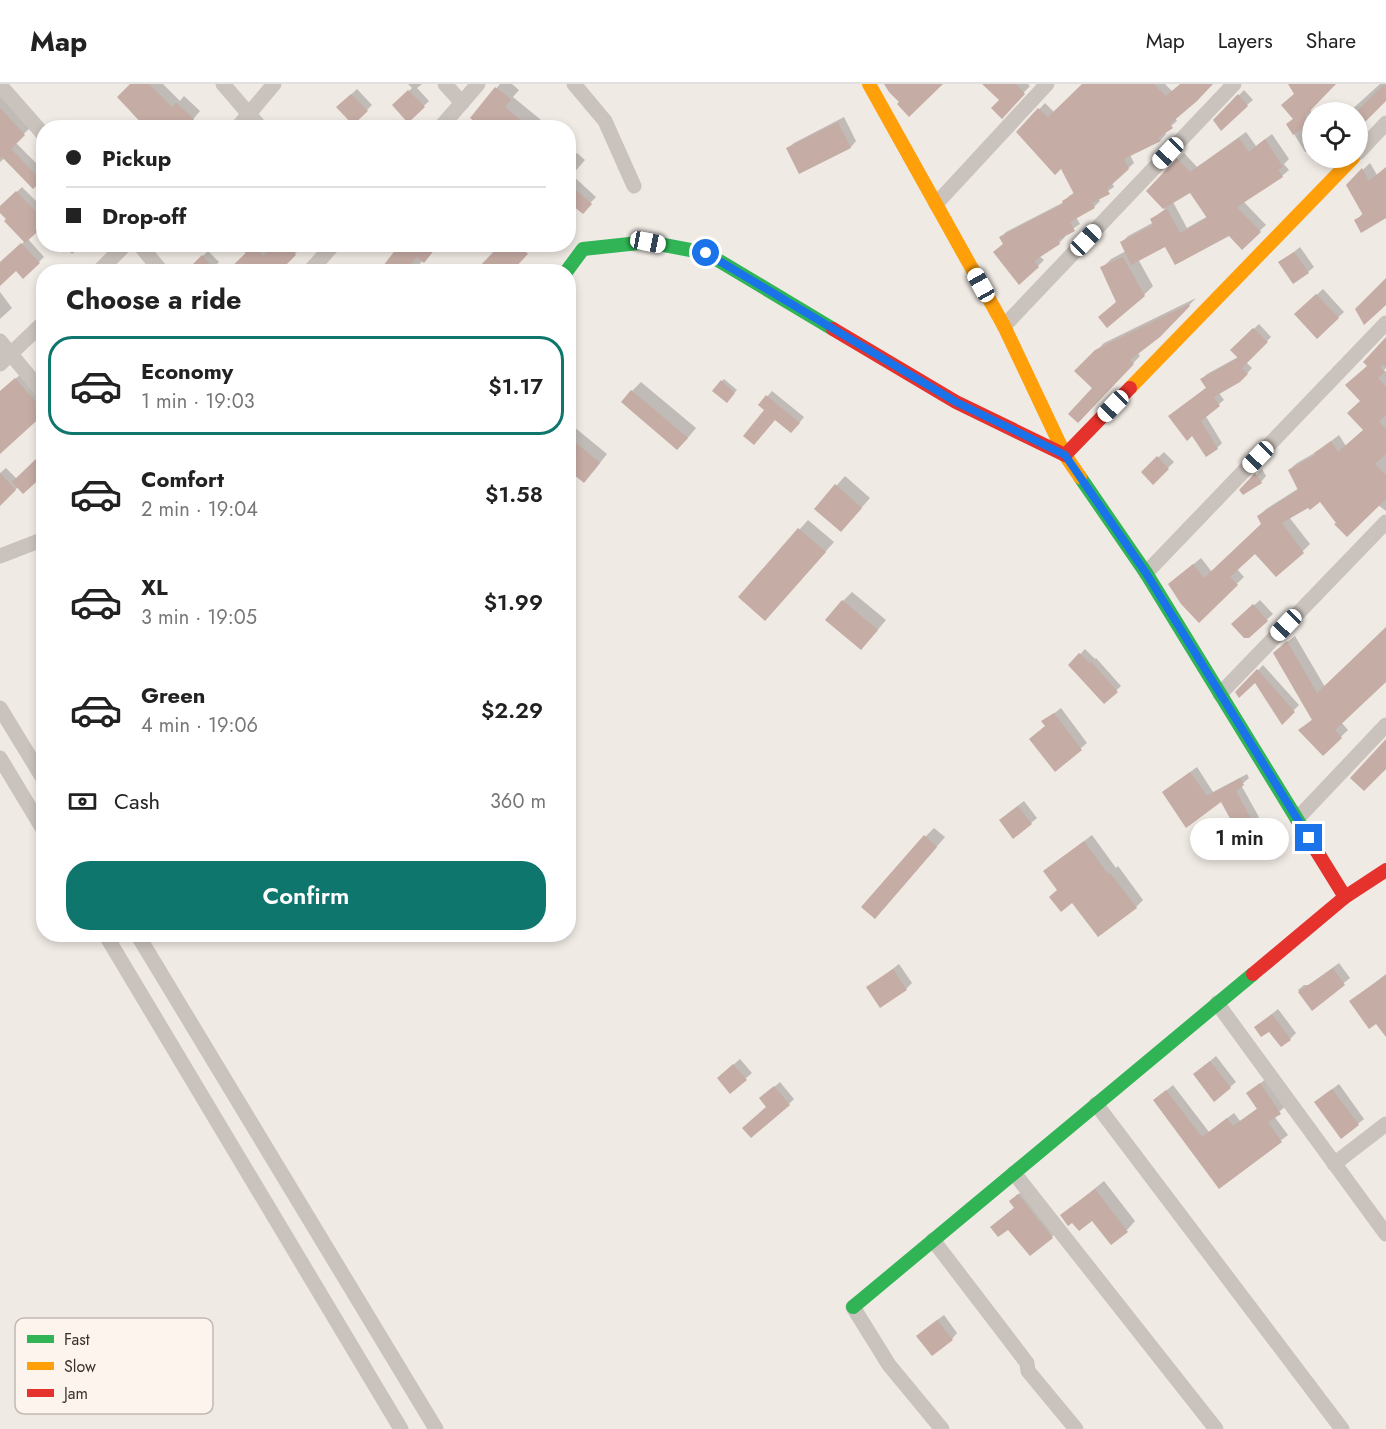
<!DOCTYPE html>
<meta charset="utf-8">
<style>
:root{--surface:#fff;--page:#f6f6f6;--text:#222;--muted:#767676;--line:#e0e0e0;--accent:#0f766e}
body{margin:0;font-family:Jost,sans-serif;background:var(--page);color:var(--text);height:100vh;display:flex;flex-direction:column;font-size:22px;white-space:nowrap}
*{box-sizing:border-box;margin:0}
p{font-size:20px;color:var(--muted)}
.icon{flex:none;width:33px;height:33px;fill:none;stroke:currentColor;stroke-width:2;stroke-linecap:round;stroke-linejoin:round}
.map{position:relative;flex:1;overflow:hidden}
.details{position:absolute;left:36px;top:180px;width:540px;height:678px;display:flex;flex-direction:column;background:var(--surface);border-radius:24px;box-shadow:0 3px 9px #0003}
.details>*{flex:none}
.top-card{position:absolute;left:36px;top:36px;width:540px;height:132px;border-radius:24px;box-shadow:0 3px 9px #0003;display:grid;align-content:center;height:132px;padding:0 30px;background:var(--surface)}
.controls{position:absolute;left:1302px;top:18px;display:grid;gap:12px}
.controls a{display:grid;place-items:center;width:66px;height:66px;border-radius:50%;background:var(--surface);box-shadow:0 3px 9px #0003;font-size:30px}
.end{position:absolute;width:27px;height:27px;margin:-14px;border:8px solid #1a73e8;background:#fff;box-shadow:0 0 0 3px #fff}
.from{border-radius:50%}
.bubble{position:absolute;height:42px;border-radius:21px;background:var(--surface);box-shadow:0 3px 9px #0003;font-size:20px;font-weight:600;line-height:42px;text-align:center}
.car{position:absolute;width:18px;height:36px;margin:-18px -9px;border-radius:8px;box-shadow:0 0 4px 2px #0007;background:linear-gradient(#fff 24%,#345 0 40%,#fff 0 76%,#345 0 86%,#fff 0)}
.top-card b{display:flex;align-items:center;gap:21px;height:57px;font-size:22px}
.top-card b+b{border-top:2px solid var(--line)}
.top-card i{width:15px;height:15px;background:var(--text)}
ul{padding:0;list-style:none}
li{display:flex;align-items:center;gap:18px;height:99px;margin:0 12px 9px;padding:0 18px;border:3px solid transparent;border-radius:24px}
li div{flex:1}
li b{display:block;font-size:22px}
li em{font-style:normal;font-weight:600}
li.on{border-color:var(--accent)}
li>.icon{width:54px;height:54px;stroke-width:1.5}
h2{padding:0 30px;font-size:27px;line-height:72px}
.pay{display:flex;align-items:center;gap:15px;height:66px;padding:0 30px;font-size:22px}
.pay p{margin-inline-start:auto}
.primary-button{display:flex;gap:12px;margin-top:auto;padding:12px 30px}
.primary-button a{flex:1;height:69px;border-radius:24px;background:var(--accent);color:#fff;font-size:24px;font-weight:600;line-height:69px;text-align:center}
header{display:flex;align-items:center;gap:36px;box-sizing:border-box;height:84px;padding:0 30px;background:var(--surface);border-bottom:2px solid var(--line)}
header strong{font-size:28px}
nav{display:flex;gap:33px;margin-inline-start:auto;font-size:21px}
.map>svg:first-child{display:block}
.shadow{fill:#0003;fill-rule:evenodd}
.building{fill:#c5aca4}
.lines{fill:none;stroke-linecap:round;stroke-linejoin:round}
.street{stroke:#cac2bc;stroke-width:15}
.fast{stroke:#30b455;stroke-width:14}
.slow{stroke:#ff9f0a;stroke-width:14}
.jam{stroke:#e5322d;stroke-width:14}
.route{stroke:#1a73e8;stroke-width:8}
.key{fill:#fcf4ed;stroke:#c2b9b2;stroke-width:1.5}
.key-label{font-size:16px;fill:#3c2f2a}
</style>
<header>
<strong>Map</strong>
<nav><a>Map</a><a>Layers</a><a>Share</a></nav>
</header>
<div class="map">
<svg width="1386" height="1345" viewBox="0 0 1386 1345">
<rect width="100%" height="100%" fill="#f0eae4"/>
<g class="shadow">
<path d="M 132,0 L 163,0 L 180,17 L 184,12 L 200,27 L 186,44 Z"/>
<path d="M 408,0 L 422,0 L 417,4 L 429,17 L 408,37 L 394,21 L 412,4 Z"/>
<path d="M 500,0 L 512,0 L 519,6 L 513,13 L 541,36 L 535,44 L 485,44 L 472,34 Z"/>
<path d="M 984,0 L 1028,0 L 1030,2 L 1002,32 L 1001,16 Z"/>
<path d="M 1084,0 L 1165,0 L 1172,7 L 1181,0 L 1212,0 L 1175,34 L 1177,37 L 1164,48 L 1166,50 L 1161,56 L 1130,71 L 1134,79 L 1112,99 L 1114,103 L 1098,114 L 1100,117 L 1094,123 L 1076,133 L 1080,140 L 1064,151 L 1065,153 L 1059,159 L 1039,172 L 1044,176 L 1038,182 L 1004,160 L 1001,153 L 1006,148 L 1064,118 L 1069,112 L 1075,108 L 1061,82 L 1018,48 L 1045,19 L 1055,29 Z"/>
<path d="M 1289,0 L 1334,0 L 1310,25 L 1312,29 L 1312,69 L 1309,66 L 1305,68 L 1288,40 L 1294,34 L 1295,10 Z"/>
<path d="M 1380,0 L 1386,0 L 1386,15 L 1358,43 L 1358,28 L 1349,28 Z"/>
<path d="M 357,5 L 372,21 L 354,39 L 338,23 Z"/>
<path d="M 1244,6 L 1253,16 L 1247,21 L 1215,36 Z"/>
<path d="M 0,12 L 30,44 L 15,58 L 44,87 L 44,93 L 33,103 L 5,74 L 0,78 Z"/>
<path d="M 844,33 L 856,57 L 851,63 L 799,88 L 788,64 L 794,59 Z"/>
<path d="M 1246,48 L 1256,62 L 1272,50 L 1289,75 L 1284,80 L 1289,86 L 1282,92 L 1243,117 L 1266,141 L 1242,163 L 1230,150 L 1165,161 L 1138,175 L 1153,202 L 1144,211 L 1118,217 L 1102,184 L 1111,175 L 1126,167 L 1121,159 L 1128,152 L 1154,138 L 1152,135 L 1165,125 L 1148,107 L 1184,69 L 1197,83 ZM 1191,107 L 1208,132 L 1187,144 L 1173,118 Z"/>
<path d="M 577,69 L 585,76 L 572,91 L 596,113 L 582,128 L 572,118 L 568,122 L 568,77 Z"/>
<path d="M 1317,74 L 1329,74 L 1322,79 Z"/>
<path d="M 1370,79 L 1377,91 L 1386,84 L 1386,132 L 1356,137 L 1363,129 L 1347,101 Z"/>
<path d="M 22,103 L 44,125 L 44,140 L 28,155 L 44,173 L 23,193 L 16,185 L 0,200 L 0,179 L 25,157 L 0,127 L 0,124 Z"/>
<path d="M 63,160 L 82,160 L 72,170 Z"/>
<path d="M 251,160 L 296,160 L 300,165 L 277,188 L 246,170 L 244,167 Z"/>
<path d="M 401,160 L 423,176 L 413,188 L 380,188 Z"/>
<path d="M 504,160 L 533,160 L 509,188 Z"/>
<path d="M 1300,163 L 1314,183 L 1308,188 L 1280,179 Z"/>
<path d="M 208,167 L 219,178 L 210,188 L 186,188 Z"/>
<path d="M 1323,205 L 1344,228 L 1317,253 L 1296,230 Z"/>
<path d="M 0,208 L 12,224 L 0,235 Z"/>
<path d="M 1196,214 L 1159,252 L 1138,269 L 1140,272 L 1078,337 L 1094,304 L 1077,287 L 1104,259 Z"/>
<path d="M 1259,240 L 1271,253 L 1246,278 L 1252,284 L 1240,297 L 1219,309 L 1224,316 L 1205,331 L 1222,359 L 1217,364 L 1193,350 L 1170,332 L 1207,303 L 1202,295 L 1207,290 L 1238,273 L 1232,266 Z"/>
<path d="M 1386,256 L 1386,284 L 1384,286 L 1386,288 L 1386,427 L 1378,421 L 1338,439 L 1320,416 L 1289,433 L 1310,460 L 1303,467 L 1256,468 L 1237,485 L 1244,493 L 1199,536 L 1178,493 L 1201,474 L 1212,488 L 1263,440 L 1259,432 L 1266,425 L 1299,404 L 1289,386 L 1297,379 L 1318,367 L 1339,351 L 1346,362 L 1364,346 L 1361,317 L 1368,282 Z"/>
<path d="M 21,290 L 44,314 L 44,336 L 41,339 L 37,334 L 0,368 L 0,308 Z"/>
<path d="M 724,295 L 737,306 L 727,317 L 714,306 Z"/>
<path d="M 641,298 L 696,344 L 686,356 L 632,307 Z"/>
<path d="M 772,307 L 804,333 L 796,343 L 760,321 Z"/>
<path d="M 568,338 L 607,370 L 592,389 L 568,384 Z"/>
<path d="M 1164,368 L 1174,378 L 1153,399 L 1143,388 Z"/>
<path d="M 43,370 L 44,389 L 18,403 L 0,420 L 0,389 L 6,384 L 17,395 Z"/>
<path d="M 1262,385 L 1266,392 L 1261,398 L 1241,406 Z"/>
<path d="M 845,392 L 870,414 L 850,437 L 816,425 Z"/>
<path d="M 808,436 L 834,458 L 774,526 L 740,513 Z"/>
<path d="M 852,508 L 886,536 L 870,555 L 843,517 Z"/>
<path d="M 1260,516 L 1273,530 L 1246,554 L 1233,540 Z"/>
<path d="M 1386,544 L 1386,596 L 1341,638 L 1348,646 L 1323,670 L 1300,646 L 1313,635 L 1282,562 L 1295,552 L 1325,603 Z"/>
<path d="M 1085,565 L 1095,575 L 1096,574 L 1121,602 L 1104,618 L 1070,581 Z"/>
<path d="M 1263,581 L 1299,621 L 1282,638 L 1256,597 L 1237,609 Z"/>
<path d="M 1061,624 L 1087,659 L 1055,686 L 1046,642 L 1043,638 Z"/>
<path d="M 1197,683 L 1213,708 L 1247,690 L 1249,694 L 1241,701 L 1259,733 L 1253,739 L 1222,716 L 1163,708 Z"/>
<path d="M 1024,717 L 1037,734 L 1031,739 L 1007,730 Z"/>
<path d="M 934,744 L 945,753 L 884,824 L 925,753 Z"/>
<path d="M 1092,751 L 1116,784 L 1118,782 L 1143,816 L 1136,823 L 1073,817 L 1045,787 Z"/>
<path d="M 1339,879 L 1350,894 L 1312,925 L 1298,906 L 1304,901 L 1309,901 Z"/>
<path d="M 899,880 L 912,899 L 906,905 L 868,904 Z"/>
<path d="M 1386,887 L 1386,938 L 1351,917 L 1386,890 Z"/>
<path d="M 1278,925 L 1296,949 L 1290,955 L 1270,946 L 1256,943 Z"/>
<path d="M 1216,972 L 1236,998 L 1230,1003 L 1195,990 Z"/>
<path d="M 740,975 L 752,989 L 730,1008 L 724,989 Z"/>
<path d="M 1267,994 L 1286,1022 L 1274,1032 L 1288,1051 L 1220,1103 L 1162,1010 L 1173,1001 L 1209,1048 L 1234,1029 L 1240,1037 L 1258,1024 L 1248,1009 Z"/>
<path d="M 780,998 L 794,1015 L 789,1020 L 768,1023 L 767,1009 Z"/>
<path d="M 1339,1000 L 1364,1035 L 1358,1040 L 1322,1013 Z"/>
<path d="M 1104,1097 L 1135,1137 L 1127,1146 L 1093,1135 L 1072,1137 L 1062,1131 Z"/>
<path d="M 1025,1105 L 1057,1147 L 1052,1153 L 1008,1144 L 992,1143 L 1015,1123 L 1016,1112 Z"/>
<path d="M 944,1231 L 957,1249 L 952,1255 L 924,1246 Z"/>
</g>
<g class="building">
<path d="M 130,0 L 149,0 L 172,23 L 176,19 L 194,35 L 186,44 L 146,44 L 117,13 Z"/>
<path d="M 884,0 L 943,0 L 909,33 L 897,20 L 899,18 L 889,8 Z"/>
<path d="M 982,0 L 1016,0 L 1025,10 L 1002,35 L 991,24 L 999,16 Z"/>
<path d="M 1082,0 L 1154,0 L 1166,12 L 1180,0 L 1213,0 L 1197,17 L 1170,40 L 1173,44 L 1158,54 L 1161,57 L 1124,75 L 1129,85 L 1107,105 L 1110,110 L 1092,119 L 1095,124 L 1070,138 L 1075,147 L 1058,156 L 1060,160 L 1034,177 L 1039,183 L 1019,201 L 993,168 L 1003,160 L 999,153 L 1063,120 L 1062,117 L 1074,110 L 1061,85 L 1055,91 L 1016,48 L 1038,24 L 1048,33 Z"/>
<path d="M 1288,0 L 1336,0 L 1305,32 L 1312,43 L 1312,58 L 1301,45 L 1293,51 L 1286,40 L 1293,35 L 1281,21 L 1294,10 Z"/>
<path d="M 1385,0 L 1386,17 L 1365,38 L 1356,28 Z"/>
<path d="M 495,3 L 511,15 L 505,23 L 530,44 L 482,44 L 470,34 Z"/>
<path d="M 408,6 L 425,23 L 408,39 L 392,21 Z"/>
<path d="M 351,10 L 368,27 L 353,41 L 336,23 Z"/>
<path d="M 1238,10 L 1248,22 L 1221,47 L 1213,36 Z"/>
<path d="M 0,24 L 25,51 L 11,65 L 42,97 L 33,105 L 2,73 L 0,75 Z"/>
<path d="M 838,38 L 851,64 L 799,90 L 786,64 Z"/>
<path d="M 1239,54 L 1249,68 L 1265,55 L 1283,83 L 1278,86 L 1283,93 L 1237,123 L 1261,148 L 1242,166 L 1229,152 L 1175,181 L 1165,163 L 1131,181 L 1120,158 L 1153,141 L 1150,135 L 1167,125 L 1180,149 L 1207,134 L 1190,109 L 1163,125 L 1146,107 L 1177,74 L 1190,88 Z"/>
<path d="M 1386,83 L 1386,134 L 1361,149 L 1354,136 L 1363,131 L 1346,101 L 1362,84 L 1369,97 Z"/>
<path d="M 568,99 L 592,120 L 583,130 L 568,118 Z"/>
<path d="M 16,107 L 44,136 L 44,142 L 25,159 L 4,137 L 6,135 L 0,129 L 0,122 Z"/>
<path d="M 21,159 L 40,179 L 23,195 L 16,187 L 0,202 L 0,178 Z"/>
<path d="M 275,160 L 285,160 L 296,171 L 279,188 L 226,188 L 253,162 L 263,172 Z"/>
<path d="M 400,160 L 439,160 L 424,179 L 417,173 L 405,188 L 389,188 L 383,182 Z"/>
<path d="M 501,160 L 518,160 L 528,170 L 511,188 L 474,188 Z"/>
<path d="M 1294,168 L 1309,189 L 1293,200 L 1278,178 Z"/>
<path d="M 202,171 L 217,188 L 185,188 Z"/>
<path d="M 1123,173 L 1145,212 L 1107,244 L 1098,233 L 1116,218 L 1100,183 Z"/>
<path d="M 1386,194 L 1386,221 L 1364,241 L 1355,225 Z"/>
<path d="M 1316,210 L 1339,234 L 1317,255 L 1294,230 Z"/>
<path d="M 1189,220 L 1190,222 L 1160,253 L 1130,276 L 1134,280 L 1078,339 L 1068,330 L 1092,304 L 1074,287 L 1095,266 Z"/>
<path d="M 1253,244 L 1268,258 L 1242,284 L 1248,290 L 1240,298 L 1214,313 L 1220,322 L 1201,337 L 1218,365 L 1206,373 L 1192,352 L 1187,357 L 1168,332 L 1206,304 L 1200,295 L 1238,274 L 1230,266 Z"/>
<path d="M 1386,253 L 1386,283 L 1383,280 L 1380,283 L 1385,288 L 1378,294 L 1386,303 L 1386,331 L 1379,337 L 1386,345 L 1386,370 L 1375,380 L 1386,391 L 1386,415 L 1347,453 L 1334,440 L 1336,439 L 1320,418 L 1310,426 L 1308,424 L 1282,439 L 1304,469 L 1276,493 L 1255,470 L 1230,493 L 1238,501 L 1199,539 L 1181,520 L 1168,500 L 1193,480 L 1204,494 L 1261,440 L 1257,432 L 1298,406 L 1288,386 L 1315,371 L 1314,369 L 1331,357 L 1338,368 L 1363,346 L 1347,329 L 1360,317 L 1345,301 L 1367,282 L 1363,278 Z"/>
<path d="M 15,294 L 44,327 L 44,330 L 0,370 L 0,307 Z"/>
<path d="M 721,296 L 735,309 L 727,319 L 712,307 Z"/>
<path d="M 631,306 L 688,354 L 677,366 L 621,318 Z"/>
<path d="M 766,311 L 800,339 L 791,349 L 775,336 L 754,361 L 743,352 L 764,326 L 758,321 Z"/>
<path d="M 568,352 L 600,379 L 584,399 L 568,386 Z"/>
<path d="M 1157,372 L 1169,385 L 1153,401 L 1141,388 Z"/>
<path d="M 37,374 L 44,382 L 44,391 L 23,410 L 12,398 Z"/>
<path d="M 0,389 L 16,406 L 0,422 Z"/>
<path d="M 1255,389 L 1262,399 L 1243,411 L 1239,406 Z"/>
<path d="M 835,400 L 862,424 L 841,448 L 814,425 Z"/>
<path d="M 798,444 L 826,468 L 765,537 L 738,513 Z"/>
<path d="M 842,516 L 878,546 L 861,566 L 825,536 Z"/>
<path d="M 1253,520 L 1268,537 L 1249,554 L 1244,554 L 1231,540 Z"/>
<path d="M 1386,543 L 1386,598 L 1335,646 L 1342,654 L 1323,672 L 1298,646 L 1312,636 L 1273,569 L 1287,557 L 1317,609 Z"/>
<path d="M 1079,569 L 1090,579 L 1091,578 L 1118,608 L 1104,620 L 1068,581 Z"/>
<path d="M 1257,585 L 1295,628 L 1282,641 L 1255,599 L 1239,614 L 1235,608 Z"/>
<path d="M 1054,629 L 1082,666 L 1055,688 L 1029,655 L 1045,642 L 1041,637 Z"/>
<path d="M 1386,655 L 1386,685 L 1364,707 L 1350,694 Z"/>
<path d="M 1190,688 L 1207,712 L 1240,694 L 1244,701 L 1236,707 L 1254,740 L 1238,749 L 1221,718 L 1186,744 L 1162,708 Z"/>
<path d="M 1018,722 L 1032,740 L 1013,755 L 999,736 Z"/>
<path d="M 924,751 L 937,763 L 875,835 L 861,823 Z"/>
<path d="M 1084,757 L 1108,790 L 1110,789 L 1137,824 L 1098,853 L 1072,819 L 1061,828 L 1049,813 L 1057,806 L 1043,787 Z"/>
<path d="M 1333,884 L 1345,901 L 1312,927 L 1298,908 Z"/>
<path d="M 893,885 L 907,906 L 880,924 L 866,903 Z"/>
<path d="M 1386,891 L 1386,953 L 1376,940 L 1369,945 L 1349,917 Z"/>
<path d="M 1272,930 L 1291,956 L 1281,963 L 1269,948 L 1261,953 L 1254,943 Z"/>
<path d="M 1210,977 L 1231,1004 L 1214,1018 L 1193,990 Z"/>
<path d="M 733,980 L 747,996 L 730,1010 L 717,994 Z"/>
<path d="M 1260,999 L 1281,1030 L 1268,1038 L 1282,1058 L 1219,1105 L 1153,1016 L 1166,1006 L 1202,1053 L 1227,1034 L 1233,1042 L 1257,1025 L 1246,1009 Z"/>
<path d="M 774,1002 L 790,1021 L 751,1054 L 742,1044 L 766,1023 L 759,1014 Z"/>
<path d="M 1332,1005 L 1359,1041 L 1341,1055 L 1314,1018 Z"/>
<path d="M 1095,1105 L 1128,1148 L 1111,1161 L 1092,1137 L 1079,1147 L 1072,1139 L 1068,1142 L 1060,1131 Z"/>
<path d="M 1018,1110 L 1053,1154 L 1030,1172 L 1008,1146 L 998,1153 L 990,1143 L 1014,1124 L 1009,1117 Z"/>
<path d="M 937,1236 L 953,1256 L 932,1272 L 916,1252 Z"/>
</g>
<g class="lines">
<g class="street">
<path d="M 223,0 L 261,44"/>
<path d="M 445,0 L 462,19"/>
<path d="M 574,0 L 605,37 L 634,102"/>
<path d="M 0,1 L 44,51"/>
<path d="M 237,44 L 274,0"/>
<path d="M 440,44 L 478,0"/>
<path d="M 1358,69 L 1386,39"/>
<path d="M 936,120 L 1047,0"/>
<path d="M 139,160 L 162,188"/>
<path d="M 98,188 L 126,160"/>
<path d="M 309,188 L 334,160"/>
<path d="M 1004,242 L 1234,0"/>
<path d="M 0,257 L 44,310"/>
<path d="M 0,280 L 44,238"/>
<path d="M 0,472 L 44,455"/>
<path d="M 1146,489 L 1386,239"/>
<path d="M 1220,610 L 1386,438"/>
<path d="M 0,624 L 44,696"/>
<path d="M 0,674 L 44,747"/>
<path d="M 1297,735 L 1386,641"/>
<path d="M 105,850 L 401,1345"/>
<path d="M 137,850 L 436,1345"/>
<path d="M 1217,919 L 1386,1150"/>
<path d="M 1096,1020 L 1342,1345"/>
<path d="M 1334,1080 L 1386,1040"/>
<path d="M 1014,1089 L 1216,1345"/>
<path d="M 933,1156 L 1027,1279 L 1028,1287 L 1076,1345"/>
<path d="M 853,1223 L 889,1281 L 942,1345"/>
</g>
<g class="fast">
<path d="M 566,188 L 583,165 L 648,158 L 706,169 L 833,245"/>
<path d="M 1080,393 L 1146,489 L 1303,745"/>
<path d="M 853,1223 L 1253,890"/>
</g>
<g class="slow">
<path d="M 869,0 L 1004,242 L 1065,371 L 1080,393"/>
<path d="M 1130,304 L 1353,74"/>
</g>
<g class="jam">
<path d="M 833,245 L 956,318 L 1065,371 L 1130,304"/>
<path d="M 1303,745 L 1345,813"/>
<path d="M 1253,890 L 1345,813 L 1386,786"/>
</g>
</g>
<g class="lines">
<path class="route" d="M 706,169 L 956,318 L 1065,371 L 1146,489 L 1309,754"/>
</g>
<rect x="15" y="1234" width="198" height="96" rx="9" class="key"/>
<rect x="27" y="1251" width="27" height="8" fill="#30b455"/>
<rect x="27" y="1278" width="27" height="8" fill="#ff9f0a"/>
<rect x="27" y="1305" width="27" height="8" fill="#e5322d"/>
<g class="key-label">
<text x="64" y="1261">Fast</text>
<text x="64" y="1288">Slow</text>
<text x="64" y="1315">Jam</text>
</g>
</svg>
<div class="controls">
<a><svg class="icon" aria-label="locate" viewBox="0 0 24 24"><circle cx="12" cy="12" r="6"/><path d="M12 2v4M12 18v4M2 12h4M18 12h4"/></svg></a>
</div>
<i class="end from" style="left:706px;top:169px"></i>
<i class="end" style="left:1309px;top:754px"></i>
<div class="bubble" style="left:1190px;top:734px;width:99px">1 min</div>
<i class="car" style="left:1168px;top:69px;rotate:224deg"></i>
<i class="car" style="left:1086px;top:156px;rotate:44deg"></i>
<i class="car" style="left:648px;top:158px;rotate:101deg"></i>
<i class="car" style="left:981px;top:201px;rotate:331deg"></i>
<i class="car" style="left:1113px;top:322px;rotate:224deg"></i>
<i class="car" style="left:1258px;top:373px;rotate:224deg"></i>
<i class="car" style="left:1286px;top:541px;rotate:224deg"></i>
<div class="top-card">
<b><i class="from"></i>Pickup</b>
<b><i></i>Drop-off</b>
</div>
<section class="details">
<h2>Choose a ride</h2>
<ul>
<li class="on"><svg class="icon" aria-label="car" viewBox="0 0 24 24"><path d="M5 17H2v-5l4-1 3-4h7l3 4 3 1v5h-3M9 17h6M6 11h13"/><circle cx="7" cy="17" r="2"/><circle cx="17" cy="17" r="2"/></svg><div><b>Economy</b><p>1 min · 19:03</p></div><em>$1.17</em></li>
<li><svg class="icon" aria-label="car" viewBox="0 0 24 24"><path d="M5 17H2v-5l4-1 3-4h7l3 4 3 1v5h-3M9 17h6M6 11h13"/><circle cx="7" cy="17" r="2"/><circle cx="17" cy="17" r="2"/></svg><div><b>Comfort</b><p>2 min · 19:04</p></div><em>$1.58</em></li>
<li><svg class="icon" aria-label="car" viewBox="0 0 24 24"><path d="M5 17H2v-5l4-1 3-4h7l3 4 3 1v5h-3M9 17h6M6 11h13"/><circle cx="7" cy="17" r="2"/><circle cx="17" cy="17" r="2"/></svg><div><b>XL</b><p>3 min · 19:05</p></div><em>$1.99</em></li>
<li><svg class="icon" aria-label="car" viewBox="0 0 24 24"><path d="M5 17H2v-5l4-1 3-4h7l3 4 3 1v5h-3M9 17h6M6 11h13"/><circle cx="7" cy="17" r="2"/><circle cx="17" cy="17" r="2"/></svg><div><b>Green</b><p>4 min · 19:06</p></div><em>$2.29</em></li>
</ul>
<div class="pay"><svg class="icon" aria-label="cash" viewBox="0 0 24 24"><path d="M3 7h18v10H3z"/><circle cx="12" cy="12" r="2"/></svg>Cash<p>360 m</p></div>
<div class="primary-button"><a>Confirm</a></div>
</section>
</div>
